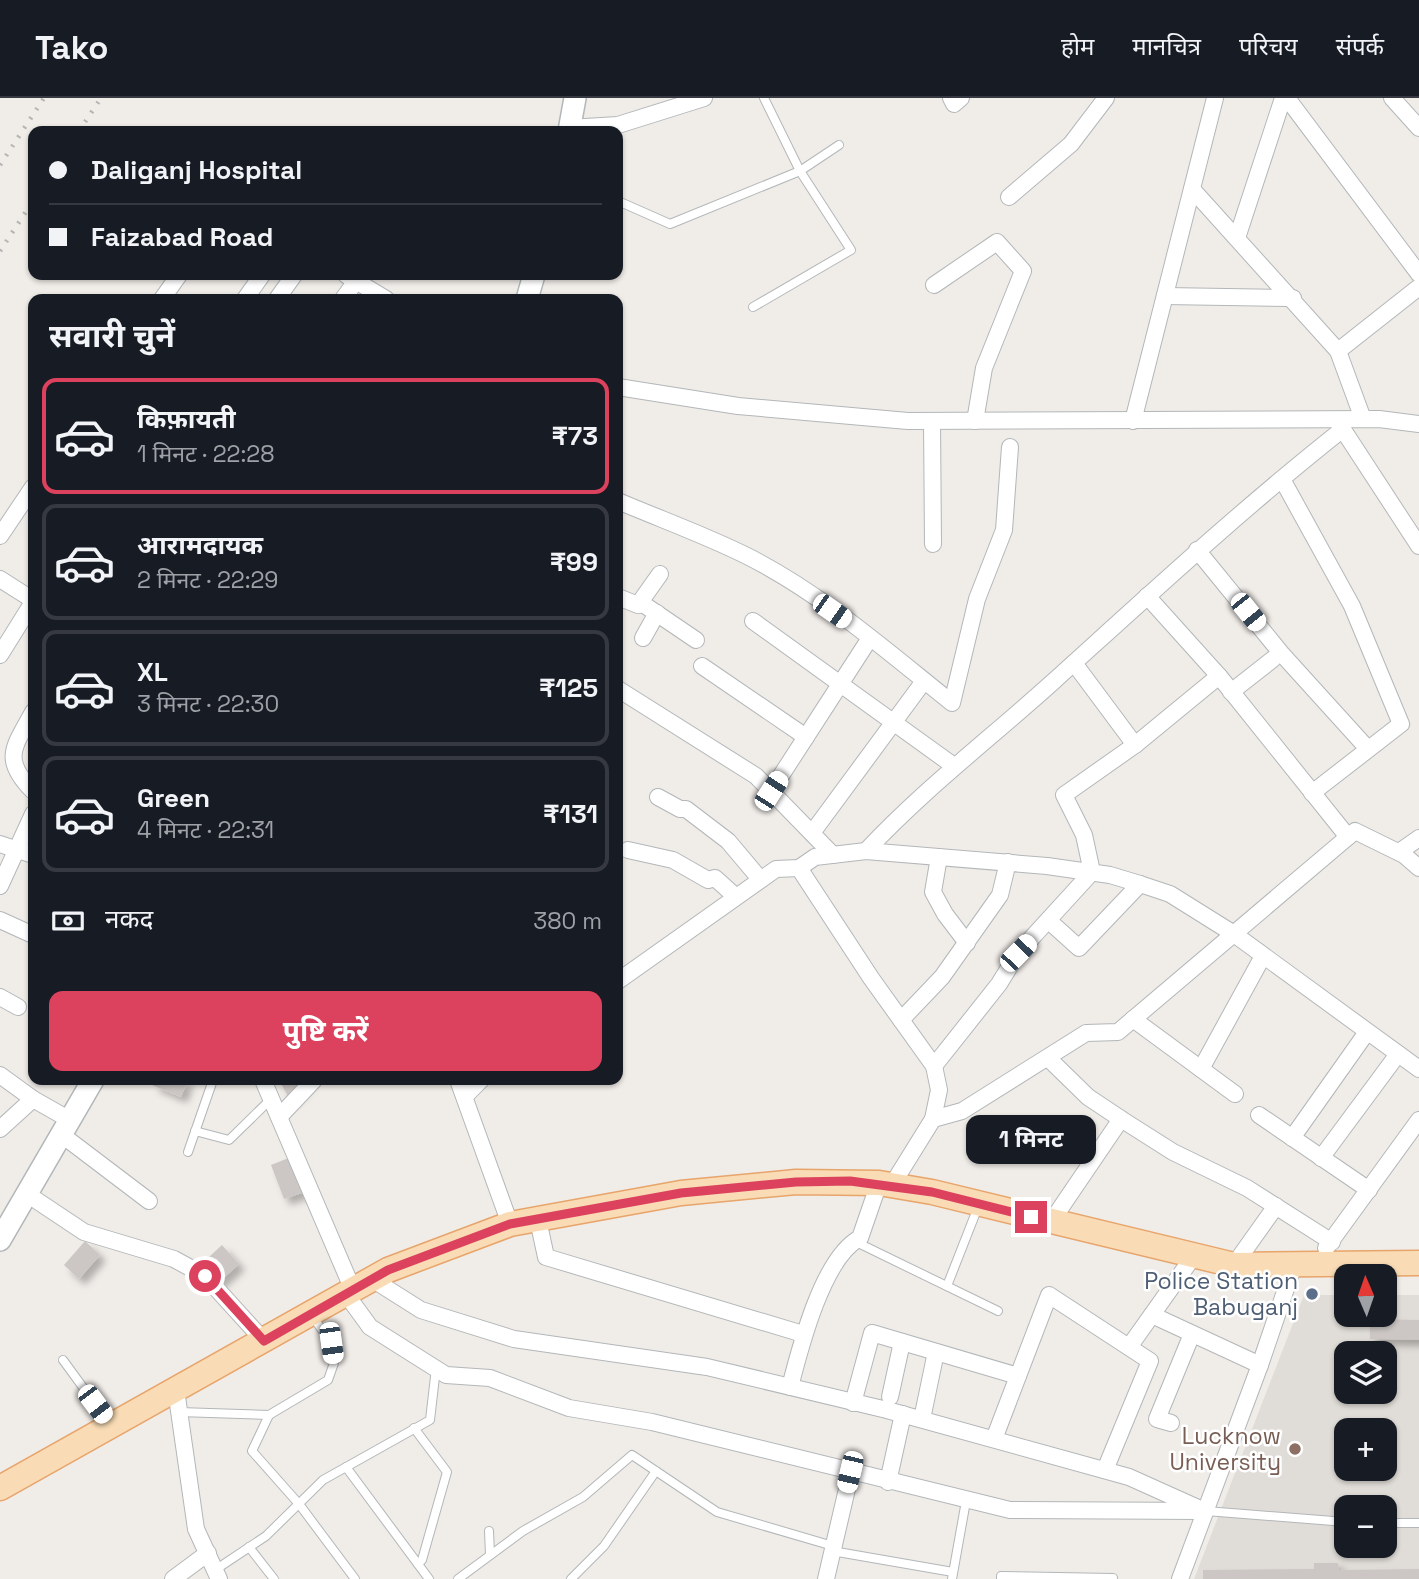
<!DOCTYPE html>
<html lang="hi">
<meta charset="utf-8">
<style>
:root{--surface:#171b24;--page:#20242c;--text:#f1f3f6;--muted:#9ea1a6;--line:#363941;--accent:#dc425e}
body{margin:0;font-family:"Space Grotesk","Noto Sans Devanagari",sans-serif;background:var(--page);color:var(--text);height:100vh;display:flex;flex-direction:column;font-size:26px;white-space:nowrap}
*{box-sizing:border-box;margin:0}
p{font-size:23px;color:var(--muted)}
.icon{flex:none;width:38px;height:38px;fill:none;stroke:currentColor;stroke-width:2;stroke-linecap:round;stroke-linejoin:round}
.map{position:relative;flex:1;overflow:hidden}
.details{position:absolute;left:28px;top:196px;width:595px;height:791px;display:flex;flex-direction:column;background:var(--surface);border-radius:14px;box-shadow:0 2px 5px #0004}
.details>*{flex:none}
.banner{position:absolute;left:28px;top:28px;width:595px;height:154px;border-radius:14px;box-shadow:0 2px 5px #0004;display:grid;align-content:center;height:154px;padding:0 21px;background:var(--surface)}
.needle{width:46px;rotate:358deg}
.tools{position:absolute;left:1334px;top:1166px;display:grid;gap:14px}
.tools a{display:grid;place-items:center;width:63px;height:63px;border-radius:14px;background:var(--surface);box-shadow:0 2px 5px #0004;font-size:35px}
.end{position:absolute;width:32px;height:32px;margin:-16px;border:9px solid #dc425e;background:#fff;box-shadow:0 0 0 4px #fff}
.from{border-radius:50%}
.bubble{position:absolute;height:49px;border-radius:14px;background:var(--surface);box-shadow:0 2px 5px #0004;font-size:23px;font-weight:700;line-height:49px;text-align:center}
.car{position:absolute;width:21px;height:42px;margin:-21px -10px;border-radius:9px;box-shadow:0 0 5px 2px #0007;background:linear-gradient(#fff 24%,#345 0 40%,#fff 0 76%,#345 0 86%,#fff 0)}
.banner b{display:flex;align-items:center;gap:24px;height:66px;font-size:26px}
.banner b+b{border-top:2px solid var(--line)}
.banner i{width:18px;height:18px;background:var(--text)}
ul{padding:0;list-style:none}
li{display:flex;align-items:center;gap:21px;height:116px;margin:0 14px 10px;padding:0 7px;border:4px solid var(--line);border-radius:14px}
li div{flex:1}
li b{display:block;font-size:26px}
li em{font-style:normal;font-weight:700}
li.selected{border-color:var(--accent)}
li>.icon{width:63px;height:63px;stroke-width:1.5}
h2{padding:0 21px;font-size:32px;line-height:84px}
.pay{display:flex;align-items:center;gap:18px;height:77px;padding:0 21px;font-size:26px}
.pay p{margin-inline-start:auto}
.action{display:flex;gap:14px;margin-top:auto;padding:14px 21px}
.action a{flex:1;height:80px;border-radius:14px;background:var(--accent);color:#fff;font-size:28px;font-weight:700;line-height:80px;text-align:center}
header{display:flex;align-items:center;gap:42px;box-sizing:border-box;height:98px;padding:0 35px;background:var(--surface);border-bottom:2px solid var(--line)}
header strong{font-size:33px}
nav{display:flex;gap:38px;margin-inline-start:auto;font-size:24px}
.map>svg:first-child{display:block}
.education{fill:#e0dcd7;fill-rule:evenodd}
.building{fill:#ccc7c5;filter:url(#shadow)}
.lines{fill:none;stroke-linecap:round;stroke-linejoin:round}
.lane-casing{stroke:#b3b7b9;stroke-width:10}
.street-casing{stroke:#b3b7b9;stroke-width:18}
.secondary-casing{stroke:#b2b7b9;stroke-width:24}
.primary-casing{stroke:#e7a46b;stroke-width:27}
.lane{stroke:#fff;stroke-width:8}
.street{stroke:#fff;stroke-width:16}
.secondary{stroke:#fff;stroke-width:21}
.primary{stroke:#f9dcb5;stroke-width:24}
.rail{stroke:#b4b5b5;stroke-width:4.5;stroke-dasharray:2 9;stroke-linecap:butt}
.route{stroke:#dc425e;stroke-width:9}
.service-dot{fill:#5c6f8a;stroke:#fff;stroke-width:2.5}
.education-dot{fill:#8d6e63;stroke:#fff;stroke-width:2.5}
.labels{text-anchor:middle;stroke-width:5;stroke-linejoin:round;paint-order:stroke}
.service-label{font-size:23px;fill:#4e5e75;stroke:#fff;text-anchor:end}
.education-label{font-size:23px;fill:#785e54;stroke:#fff;text-anchor:end}
</style>
<header>
<strong>Tako</strong>
<nav><a>होम</a><a>मानचित्र</a><a>परिचय</a><a>संपर्क</a></nav>
</header>
<div class="map">
<svg width="1419" height="1481" viewBox="0 0 1419 1481">
<defs>
<filter id="shadow"><feDropShadow dx="6" dy="6" stdDeviation="3.5" flood-color="#0004"/></filter>
</defs>
<rect width="100%" height="100%" fill="#f0ece8"/>
<path class="education" d="M 1304,1197 L 1346,1197 L 1346,1216 L 1384,1216 L 1384,1197 L 1419,1197 L 1419,1481 L 1194,1481 ZM 1346,1255 L 1384,1255 L 1384,1293 L 1346,1293 ZM 1346,1332 L 1384,1332 L 1384,1370 L 1346,1370 ZM 1346,1409 L 1384,1409 L 1384,1447 L 1346,1447 Z"/>
<g class="building">
<path d="M 155,982 L 188,982 L 181,999 L 152,987 Z"/>
<path d="M 279,982 L 309,982 L 290,1002 Z"/>
<path d="M 291,1059 L 305,1094 L 284,1101 L 271,1067 Z"/>
<path d="M 85,1143 L 100,1157 L 79,1181 L 64,1167 Z"/>
<path d="M 222,1147 L 239,1166 L 215,1188 L 198,1169 Z"/>
<path d="M 1370,1221 L 1419,1222 L 1419,1242 L 1370,1241 Z"/>
<path d="M 1314,1465 L 1338,1465 L 1339,1472 L 1419,1471 L 1419,1481 L 1203,1481 L 1203,1472 L 1314,1471 Z"/>
</g>
<g class="lines">
<defs>
<g id="lane">
<path d="M 618,103 L 670,126 L 800,73 L 839,47"/>
<path d="M 753,209 L 851,152 L 800,73 L 764,0"/>
<path d="M 195,1033 L 229,1042 L 271,1001"/>
<path d="M 188,1054 L 213,982"/>
<path d="M 854,1143 L 998,1213"/>
<path d="M 947,1188 L 978,1109"/>
<path d="M 63,1262 L 109,1325"/>
<path d="M 179,1314 L 269,1317 L 328,1282 L 334,1265 L 331,1245 L 313,1219"/>
<path d="M 269,1317 L 252,1353 L 299,1406 L 355,1481"/>
<path d="M 414,1330 L 447,1374 L 422,1462 L 418,1466"/>
<path d="M 346,1369 L 429,1481"/>
<path d="M 1206,1413 L 1346,1424"/>
<path d="M 1384,1425 L 1419,1425"/>
<path d="M 489,1433 L 490,1457"/>
<path d="M 249,1449 L 274,1481"/>
<path d="M 832,1453 L 953,1474"/>
<path d="M 215,1472 L 266,1438 L 323,1382 L 430,1322 L 436,1270"/>
<path d="M 458,1481 L 523,1433 L 583,1399 L 632,1357 L 717,1414 L 833,1448"/>
<path d="M 571,1481 L 604,1448 L 656,1373"/>
<path d="M 952,1481 L 966,1403"/>
<path d="M 1001,1481 L 1001,1478 L 1113,1480"/>
</g>
<g id="street">
<path d="M 951,0 L 954,6 L 961,0"/>
<path d="M 1287,0 L 1419,176"/>
<path d="M 1392,0 L 1419,30"/>
<path d="M 569,30 L 618,27 L 704,0"/>
<path d="M 1192,91 L 1338,253 L 1363,321"/>
<path d="M 1009,99 L 1071,46 L 1106,0"/>
<path d="M 1237,140 L 1283,0"/>
<path d="M 346,177 L 386,201"/>
<path d="M 934,187 L 997,144 L 1023,173 L 984,270 L 975,323"/>
<path d="M 1165,198 L 1293,200"/>
<path d="M 162,201 L 179,177"/>
<path d="M 245,201 L 262,177"/>
<path d="M 277,201 L 294,177"/>
<path d="M 343,201 L 356,183"/>
<path d="M 1338,253 L 1419,189"/>
<path d="M 618,289 L 738,308 L 908,323 L 1379,321 L 1419,326"/>
<path d="M 932,323 L 933,446"/>
<path d="M 1133,323 L 1215,0"/>
<path d="M 1338,324 L 1419,448"/>
<path d="M 1282,381 L 1352,508 L 1401,626 L 1312,695"/>
<path d="M 618,403 C 660,421 705,437 747,458 C 821,495 888,554 952,605 L 977,501 L 1004,432 L 1010,349"/>
<path d="M 0,438 L 33,389"/>
<path d="M 1197,452 L 1281,555 L 1368,651"/>
<path d="M 0,481 L 33,502"/>
<path d="M 1147,498 L 1219,578 L 1348,739"/>
<path d="M 618,499 L 638,507 L 660,476"/>
<path d="M 640,504 L 696,542"/>
<path d="M 753,523 L 954,668"/>
<path d="M 643,540 L 657,515"/>
<path d="M 0,557 L 33,504"/>
<path d="M 1074,565 L 1135,647"/>
<path d="M 702,568 L 806,639"/>
<path d="M 618,591 L 756,678 L 833,757"/>
<path d="M 1231,594 L 1273,561"/>
<path d="M 33,614 C 14,649 1,661 33,693"/>
<path d="M 771,693 L 870,540"/>
<path d="M 658,699 L 680,711 L 686,711 L 728,743 L 760,781"/>
<path d="M 812,735 L 924,583"/>
<path d="M 0,746 L 33,757"/>
<path d="M 628,752 L 673,762 L 708,782 L 715,780 L 735,798"/>
<path d="M 866,753 C 925,690 991,640 1055,582 C 1149,497 1243,410 1343,331"/>
<path d="M 1399,754 L 1419,740"/>
<path d="M 939,759 L 933,794 L 945,816 L 967,845"/>
<path d="M 799,770 L 871,880 L 934,968 L 939,992 L 933,1021 L 892,1087"/>
<path d="M 0,788 L 33,716"/>
<path d="M 0,822 L 33,837"/>
<path d="M 1049,823 L 1079,850 L 1140,786"/>
<path d="M 618,883 L 776,771 L 799,770 L 815,759 L 866,753 L 1047,768 L 1110,777 L 1140,786 L 1170,796 L 1234,836 L 1419,971"/>
<path d="M 0,899 L 18,909"/>
<path d="M 1133,921 L 1235,996"/>
<path d="M 901,922 L 942,879 L 1000,797 L 1008,764"/>
<path d="M 1048,960 L 1088,999 L 1121,1021 L 1173,1054 L 1247,1090 L 1332,1144"/>
<path d="M 934,968 L 999,886 L 1018,855 L 1092,774 L 1084,737 L 1064,697 L 1135,647 L 1219,578"/>
<path d="M 1201,971 L 1263,858"/>
<path d="M 0,977 L 33,1001 L 70,1022"/>
<path d="M 263,982 L 353,1192"/>
<path d="M 458,982 L 510,1126"/>
<path d="M 465,998 L 481,982"/>
<path d="M 1259,1017 L 1369,1092"/>
<path d="M 279,1019 L 314,982"/>
<path d="M 933,1021 L 962,1013 L 1086,935 L 1118,934 L 1355,733 L 1404,757 L 1419,770"/>
<path d="M 0,1031 L 33,1001"/>
<path d="M 62,1037 L 149,1103"/>
<path d="M 1292,1040 L 1367,934"/>
<path d="M 1321,1060 L 1398,956"/>
<path d="M 27,1096 L 84,1134 L 174,1161 L 205,1178 L 264,1243"/>
<path d="M 538,1122 L 546,1159 L 803,1236"/>
<path d="M 1051,1124 L 1121,1021"/>
<path d="M 1326,1150 L 1419,1022"/>
<path d="M 1234,1167 L 1276,1108"/>
<path d="M 372,1181 L 421,1212 L 514,1241 L 707,1269 L 887,1312 L 1129,1379 L 1198,1410"/>
<path d="M 346,1196 L 370,1229 L 446,1277 L 490,1280 L 569,1310 L 652,1324 L 1010,1412 L 1205,1413"/>
<path d="M 1152,1217 L 1260,1267"/>
<path d="M 1129,1249 L 1193,1159"/>
<path d="M 790,1289 C 800,1250 823,1159 860,1140 L 879,1085"/>
<path d="M 176,1292 L 196,1431 L 219,1481"/>
<path d="M 890,1299 L 902,1244"/>
<path d="M 853,1305 L 872,1235 L 1018,1278"/>
<path d="M 922,1321 L 936,1254"/>
<path d="M 1171,1325 L 1157,1321 L 1192,1236"/>
<path d="M 994,1341 L 1049,1197 L 1150,1263 L 1105,1372"/>
<path d="M 888,1384 L 903,1316"/>
<path d="M 173,1481 L 208,1455"/>
<path d="M 826,1481 L 851,1374"/>
<path d="M 1180,1481 L 1260,1267 L 1294,1167"/>
</g>
<g id="secondary">
<path d="M 569,33 L 575,0"/>
<path d="M 527,201 L 534,177"/>
<path d="M 0,1142 L 93,982"/>
</g>
<path id="primary" d="M 0,1390 L 388,1172 L 510,1126 L 681,1095 L 796,1084 L 879,1085 L 932,1094 L 1234,1167 L 1419,1165"/>
</defs>
<use href="#lane" class="lane-casing"/>
<use href="#street" class="street-casing"/>
<use href="#secondary" class="secondary-casing"/>
<use href="#primary" class="primary-casing"/>
<use href="#lane" class="lane"/>
<use href="#street" class="street"/>
<use href="#secondary" class="secondary"/>
<use href="#primary" class="primary"/>
<g class="rail">
<path d="M 79,33 L 101,0"/>
<path d="M 0,67 L 44,0"/>
<path d="M 0,153 L 33,103"/>
</g>
</g>
<g class="lines">
<path class="route" d="M 205,1178 L 264,1243 L 388,1172 L 510,1126 L 681,1095 L 796,1084 L 850,1083 L 932,1094 L 1031,1119"/>
</g>
<circle class="service-dot" cx="1312" cy="1196" r="7"/>
<circle class="education-dot" cx="1295" cy="1351" r="7"/>
<g class="labels">
<g class="service-label">
<text x="1298" y="1191">Police Station<tspan x="1298" dy="26">Babuganj</tspan></text>
</g>
<g class="education-label">
<text x="1281" y="1346">Lucknow<tspan x="1281" dy="26">University</tspan></text>
</g>
</g>
</svg>
<div class="tools">
<a><svg class="needle" viewBox="-14 -14 28 28"><path d="M0-13l5 13h-10z" fill="#e53935"/><path d="M0 13l5-13h-10z" fill="#9ea1a6"/></svg></a>
<a><svg class="icon" aria-label="layers" viewBox="0 0 24 24"><path d="M12 4l9 5-9 5-9-5zM3 14l9 5 9-5"/></svg></a>
<a>+</a>
<a>−</a>
</div>
<i class="end from" style="left:205px;top:1178px"></i>
<i class="end" style="left:1031px;top:1119px"></i>
<div class="bubble" style="left:966px;top:1017px;width:130px">1 मिनट</div>
<i class="car" style="left:832px;top:513px;rotate:125deg"></i>
<i class="car" style="left:1248px;top:514px;rotate:141deg"></i>
<i class="car" style="left:771px;top:693px;rotate:33deg"></i>
<i class="car" style="left:1018px;top:855px;rotate:44deg"></i>
<i class="car" style="left:331px;top:1245px;rotate:172deg"></i>
<i class="car" style="left:95px;top:1306px;rotate:143deg"></i>
<i class="car" style="left:850px;top:1374px;rotate:193deg"></i>
<div class="banner">
<b><i class="from"></i>Daliganj Hospital</b>
<b><i></i>Faizabad Road</b>
</div>
<section class="details">
<h2>सवारी चुनें</h2>
<ul>
<li class="selected"><svg class="icon" aria-label="car" viewBox="0 0 24 24"><path d="M5 17H2v-5l4-1 3-4h7l3 4 3 1v5h-3M9 17h6M6 11h13"/><circle cx="7" cy="17" r="2"/><circle cx="17" cy="17" r="2"/></svg><div><b>किफ़ायती</b><p>1 मिनट · 22:28</p></div><em>₹73</em></li>
<li><svg class="icon" aria-label="car" viewBox="0 0 24 24"><path d="M5 17H2v-5l4-1 3-4h7l3 4 3 1v5h-3M9 17h6M6 11h13"/><circle cx="7" cy="17" r="2"/><circle cx="17" cy="17" r="2"/></svg><div><b>आरामदायक</b><p>2 मिनट · 22:29</p></div><em>₹99</em></li>
<li><svg class="icon" aria-label="car" viewBox="0 0 24 24"><path d="M5 17H2v-5l4-1 3-4h7l3 4 3 1v5h-3M9 17h6M6 11h13"/><circle cx="7" cy="17" r="2"/><circle cx="17" cy="17" r="2"/></svg><div><b>XL</b><p>3 मिनट · 22:30</p></div><em>₹125</em></li>
<li><svg class="icon" aria-label="car" viewBox="0 0 24 24"><path d="M5 17H2v-5l4-1 3-4h7l3 4 3 1v5h-3M9 17h6M6 11h13"/><circle cx="7" cy="17" r="2"/><circle cx="17" cy="17" r="2"/></svg><div><b>Green</b><p>4 मिनट · 22:31</p></div><em>₹131</em></li>
</ul>
<div class="pay"><svg class="icon" aria-label="cash" viewBox="0 0 24 24"><path d="M3 7h18v10H3z"/><circle cx="12" cy="12" r="2"/></svg>नकद<p>380 m</p></div>
<div class="action"><a>पुष्टि करें</a></div>
</section>
</div>
